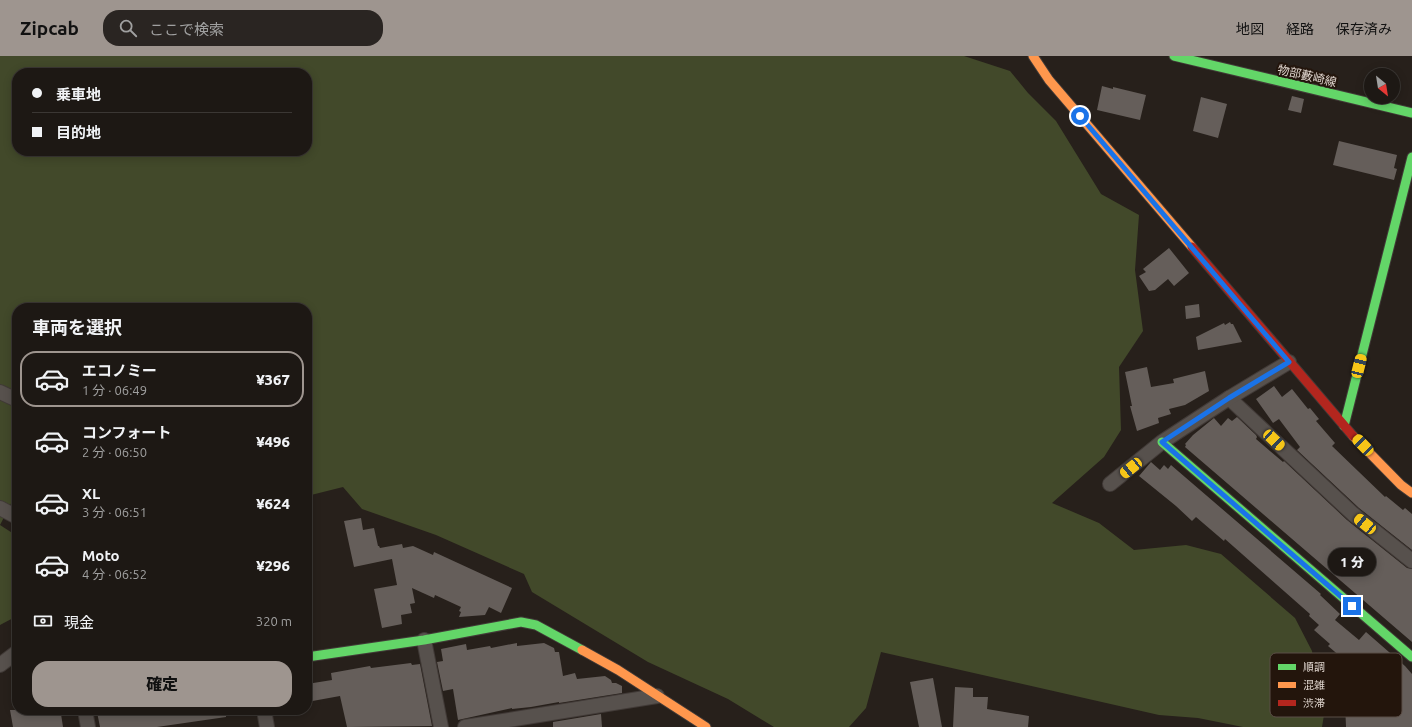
<!DOCTYPE html>
<html lang="ja">
<meta charset="utf-8">
<style>
:root{--surface:#1d1814;--page:#2a2522;--text:#f1f3f6;--muted:#a0a0a0;--line:#3b3734;--accent:#9e958f}
body{margin:0;font-family:Ubuntu,"Noto Sans JP",sans-serif;background:var(--page);color:var(--text);height:100vh;display:flex;flex-direction:column;font-size:15px;white-space:nowrap}
*{box-sizing:border-box;margin:0}
p{font-size:13px;color:var(--muted)}
.icon{flex:none;width:22px;height:22px;fill:none;stroke:currentColor;stroke-width:2;stroke-linecap:round;stroke-linejoin:round}
.map{position:relative;flex:1;overflow:hidden}
.details{position:absolute;left:12px;top:247px;width:300px;height:412px;display:flex;flex-direction:column;background:var(--surface);border-radius:16px;box-shadow:0 2px 10px #0003,0 0 0 1px var(--line)}
.details>*{flex:none}
.banner{position:absolute;left:12px;top:12px;width:300px;height:88px;border-radius:16px;box-shadow:0 2px 10px #0003,0 0 0 1px var(--line);display:grid;align-content:center;height:88px;padding:0 20px;background:var(--surface)}
.needle{width:26px;rotate:150deg}
.buttons{position:absolute;left:1364px;top:12px;display:grid;gap:8px}
.buttons a{display:grid;place-items:center;width:36px;height:36px;border-radius:50%;background:var(--surface);box-shadow:0 2px 10px #0003,0 0 0 1px var(--line);font-size:20px}
.end{position:absolute;width:18px;height:18px;margin:-9px;border:5px solid #1a73e8;background:#fff;box-shadow:0 0 0 2px #fff}
.from{border-radius:50%}
.bubble{position:absolute;height:28px;border-radius:14px;background:var(--surface);box-shadow:0 2px 10px #0003,0 0 0 1px var(--line);font-size:13px;font-weight:800;line-height:28px;text-align:center}
.car{position:absolute;width:12px;height:24px;margin:-12px -6px;border-radius:5px;box-shadow:0 0 3px 1px #0007;background:linear-gradient(#f5c518 24%,#345 0 40%,#f5c518 0 76%,#345 0 86%,#f5c518 0)}
.banner b{display:flex;align-items:center;gap:14px;height:38px;font-size:15px}
.banner b+b{border-top:1px solid var(--line)}
.banner i{width:10px;height:10px;background:var(--text)}
ul{padding:0;list-style:none}
li{display:flex;align-items:center;gap:12px;height:56px;margin:0 8px 6px;padding:0 12px;border:2px solid transparent;border-radius:16px}
li div{flex:1}
li b{display:block;font-size:15px}
li em{font-style:normal;font-weight:800}
li.on{border-color:var(--accent)}
li>.icon{width:36px;height:36px;stroke-width:1.5}
h2{padding:0 20px;font-size:18px;line-height:48px}
.pay{display:flex;align-items:center;gap:10px;height:44px;padding:0 20px;font-size:15px}
.pay p{margin-inline-start:auto}
.button{display:flex;gap:8px;margin-top:auto;padding:8px 20px}
.button a{flex:1;height:46px;border-radius:16px;background:var(--accent);color:#111;font-size:16px;font-weight:800;line-height:46px;text-align:center}
header{display:flex;align-items:center;gap:24px;box-sizing:border-box;height:56px;padding:0 20px;background:var(--accent);color:#111}
header strong{font-size:19px}
nav{display:flex;gap:22px;margin-inline-start:auto;font-size:14px}
.search{width:280px;height:36px;background:var(--page);display:flex;align-items:center;gap:10px;box-sizing:border-box;padding:0 14px;border-radius:16px;color:var(--muted);font-size:15px}
.map>svg:first-child{display:block}
.green{fill:#42492a;fill-rule:evenodd}
.building{fill:#655e5a}
.lines{fill:none;stroke-linecap:round;stroke-linejoin:round}
.street-casing{stroke:#413a37;stroke-width:16}
.fast-casing{stroke:#413a37;stroke-width:11}
.slow-casing{stroke:#413a37;stroke-width:11}
.jam-casing{stroke:#413a37;stroke-width:11}
.street{stroke:#57514d;stroke-width:14}
.fast{stroke:#63d668;stroke-width:9}
.slow{stroke:#ff974d;stroke-width:9}
.jam{stroke:#b3261e;stroke-width:9}
.route{stroke:#1a73e8;stroke-width:5}
.labels{text-anchor:middle;stroke-width:4;stroke-linejoin:round;paint-order:stroke}
.street-label{font-size:12px;fill:#ded4cd;stroke:#23150c}
.key{fill:#23150c;stroke:#5b4e46;stroke-width:1}
.key-label{font-size:11px;fill:#ded4cd}
</style>
<header>
<strong>Zipcab</strong>
<div class="search"><svg class="icon" aria-label="search" viewBox="0 0 24 24"><circle cx="10" cy="10" r="6"/><path d="M15 15l6 6"/></svg>ここで検索</div>
<nav><a>地図</a><a>経路</a><a>保存済み</a></nav>
</header>
<div class="map">
<svg width="1412" height="671" viewBox="0 0 1412 671">
<rect width="100%" height="100%" fill="#27201b"/>
<g class="green">
<path d="M 0,0 L 964,0 L 1010,15 L 1028,37 L 1056,65 L 1101,138 L 1139,159 L 1135,214 L 1143,275 L 1119,311 L 1121,374 L 1104,401 L 1052,447 L 1099,467 L 1134,494 L 1186,489 L 1221,498 L 1295,562 L 1312,595 L 1317,628 L 1325,653 L 1322,671 L 1243,671 L 1198,662 L 1159,659 L 881,596 L 866,652 L 849,671 L 774,671 L 728,643 L 648,606 L 532,536 L 524,518 L 436,479 L 362,453 L 343,431 L 307,440 L 307,252 L 17,252 L 17,436 L 0,469 ZM 17,17 L 307,17 L 307,95 L 17,95 Z"/>
<path d="M 0,469 L 17,480 L 17,560 L 0,569 Z"/>
</g>
<g class="building">
<path d="M 1102,30 L 1113,33 L 1113,31 L 1146,39 L 1140,64 L 1097,54 Z"/>
<path d="M 1292,40 L 1304,43 L 1301,57 L 1288,54 Z"/>
<path d="M 1201,41 L 1227,48 L 1218,82 L 1193,75 Z"/>
<path d="M 1339,85 L 1397,99 L 1394,112 L 1397,113 L 1394,124 L 1333,109 Z"/>
<path d="M 1169,192 L 1189,217 L 1174,230 L 1168,223 L 1155,234 L 1149,235 L 1139,220 L 1146,216 L 1143,213 Z"/>
<path d="M 1199,248 L 1200,261 L 1186,263 L 1185,250 Z"/>
<path d="M 1230,266 L 1231,268 L 1233,268 L 1242,286 L 1198,294 L 1196,281 L 1224,267 L 1225,269 Z"/>
<path d="M 1147,311 L 1151,331 L 1174,327 L 1173,323 L 1205,315 L 1209,335 L 1185,349 L 1169,353 L 1171,358 L 1158,362 L 1159,367 L 1137,375 L 1130,350 L 1132,350 L 1125,316 Z"/>
<path d="M 1274,330 L 1282,341 L 1292,333 L 1308,353 L 1310,352 L 1319,363 L 1316,365 L 1335,387 L 1332,390 L 1385,441 L 1386,440 L 1403,454 L 1405,452 L 1412,458 L 1412,494 L 1359,452 L 1297,394 L 1300,391 L 1279,363 L 1273,367 L 1256,343 Z"/>
<path d="M 1237,361 L 1256,379 L 1257,381 L 1256,383 L 1283,406 L 1284,405 L 1347,464 L 1407,512 L 1412,513 L 1412,586 L 1185,391 L 1186,389 L 1185,388 L 1193,379 L 1214,362 L 1221,370 L 1228,362 L 1232,365 Z"/>
<path d="M 1151,406 L 1160,414 L 1164,409 L 1168,413 L 1171,409 L 1321,538 L 1320,539 L 1340,558 L 1335,564 L 1359,584 L 1366,576 L 1405,610 L 1412,618 L 1412,671 L 1346,671 L 1345,647 L 1336,618 L 1327,622 L 1321,611 L 1341,601 L 1328,590 L 1330,588 L 1314,574 L 1319,569 L 1309,560 L 1310,558 L 1225,483 L 1224,485 L 1196,461 L 1192,465 L 1176,450 L 1139,420 Z"/>
<path d="M 361,462 L 363,474 L 374,472 L 378,490 L 379,490 L 380,492 L 402,488 L 403,492 L 413,490 L 433,499 L 434,496 L 512,532 L 501,557 L 489,551 L 485,559 L 459,561 L 461,556 L 459,555 L 461,551 L 435,539 L 434,542 L 412,532 L 415,547 L 410,548 L 412,557 L 401,559 L 402,568 L 382,572 L 374,533 L 397,529 L 392,503 L 354,511 L 344,465 Z"/>
<path d="M 517,587 L 517,590 L 544,587 L 554,592 L 555,596 L 559,596 L 563,620 L 575,617 L 577,623 L 605,620 L 611,624 L 612,627 L 616,627 L 622,630 L 622,637 L 559,647 L 559,646 L 531,651 L 512,653 L 512,652 L 458,664 L 453,633 L 443,635 L 437,606 L 443,605 L 441,593 L 466,588 L 467,594 L 490,590 L 491,592 Z"/>
<path d="M 411,607 L 412,609 L 420,608 L 432,670 L 347,671 L 340,640 L 307,646 L 307,628 L 332,624 L 331,617 L 370,610 L 371,612 Z"/>
<path d="M 933,622 L 942,671 L 919,671 L 910,626 Z"/>
<path d="M 955,631 L 973,632 L 973,641 L 988,641 L 987,653 L 1029,660 L 1028,671 L 953,671 Z"/>
<path d="M 10,654 L 57,654 L 58,658 L 61,658 L 63,671 L 13,671 Z"/>
<path d="M 99,654 L 226,654 L 226,661 L 157,671 L 100,671 L 97,656 L 99,656 Z"/>
<path d="M 601,658 L 602,671 L 553,671 L 553,666 Z"/>
</g>
<g class="lines">
<defs>
<g id="street">
<path d="M 0,336 L 17,344"/>
<path d="M 1229,342 L 1353,458 L 1412,505"/>
<path d="M 1110,428 L 1162,386 L 1229,342 L 1289,306"/>
<path d="M 0,452 L 17,461"/>
<path d="M 424,584 L 441,671"/>
<path d="M 0,609 L 17,596"/>
<path d="M 85,654 L 88,671"/>
<path d="M 264,654 L 267,671"/>
<path d="M 465,671 L 657,640"/>
</g>
<g id="fast">
<path d="M 1174,0 L 1412,57"/>
<path d="M 1344,370 L 1412,101"/>
<path d="M 1162,386 L 1412,601"/>
<path d="M 307,601 L 424,584 L 521,566 L 536,569 L 582,594"/>
</g>
<g id="slow">
<path d="M 1033,0 L 1049,24 L 1192,191"/>
<path d="M 1353,380 L 1401,429 L 1412,437"/>
<path d="M 582,594 L 618,614 L 706,671"/>
</g>
<path id="jam" d="M 1192,191 L 1353,380"/>
</defs>
<use href="#street" class="street-casing"/>
<use href="#fast" class="fast-casing"/>
<use href="#slow" class="slow-casing"/>
<use href="#jam" class="jam-casing"/>
<use href="#street" class="street"/>
<use href="#fast" class="fast"/>
<use href="#slow" class="slow"/>
<use href="#jam" class="jam"/>
</g>
<g class="lines">
<path class="route" d="M 1080,60 L 1289,306 L 1229,342 L 1162,386 L 1352,550"/>
</g>
<g class="labels">
<g class="street-label">
<text transform="translate(1307 20) rotate(13)" y="4">物部藪崎線</text>
</g>
</g>
<rect x="1270" y="597" width="132" height="64" rx="6" class="key"/>
<rect x="1278" y="608" width="18" height="6" fill="#63d668"/>
<rect x="1278" y="626" width="18" height="6" fill="#ff974d"/>
<rect x="1278" y="644" width="18" height="6" fill="#b3261e"/>
<g class="key-label">
<text x="1303" y="615">順調</text>
<text x="1303" y="633">混雑</text>
<text x="1303" y="651">渋滞</text>
</g>
</svg>
<div class="buttons">
<a><svg class="needle" viewBox="-14 -14 28 28"><path d="M0-13l5 13h-10z" fill="#e53935"/><path d="M0 13l5-13h-10z" fill="#a0a0a0"/></svg></a>
</div>
<i class="end from" style="left:1080px;top:60px"></i>
<i class="end" style="left:1352px;top:550px"></i>
<div class="bubble" style="left:1328px;top:492px;width:48px">1 分</div>
<i class="car" style="left:1359px;top:310px;rotate:14deg"></i>
<i class="car" style="left:1274px;top:384px;rotate:133deg"></i>
<i class="car" style="left:1363px;top:389px;rotate:316deg"></i>
<i class="car" style="left:1131px;top:412px;rotate:231deg"></i>
<i class="car" style="left:1365px;top:468px;rotate:309deg"></i>
<div class="banner">
<b><i class="from"></i>乗車地</b>
<b><i></i>目的地</b>
</div>
<section class="details">
<h2>車両を選択</h2>
<ul>
<li class="on"><svg class="icon" aria-label="car" viewBox="0 0 24 24"><path d="M5 17H2v-5l4-1 3-4h7l3 4 3 1v5h-3M9 17h6M6 11h13"/><circle cx="7" cy="17" r="2"/><circle cx="17" cy="17" r="2"/></svg><div><b>エコノミー</b><p>1 分 · 06:49</p></div><em>¥367</em></li>
<li><svg class="icon" aria-label="car" viewBox="0 0 24 24"><path d="M5 17H2v-5l4-1 3-4h7l3 4 3 1v5h-3M9 17h6M6 11h13"/><circle cx="7" cy="17" r="2"/><circle cx="17" cy="17" r="2"/></svg><div><b>コンフォート</b><p>2 分 · 06:50</p></div><em>¥496</em></li>
<li><svg class="icon" aria-label="car" viewBox="0 0 24 24"><path d="M5 17H2v-5l4-1 3-4h7l3 4 3 1v5h-3M9 17h6M6 11h13"/><circle cx="7" cy="17" r="2"/><circle cx="17" cy="17" r="2"/></svg><div><b>XL</b><p>3 分 · 06:51</p></div><em>¥624</em></li>
<li><svg class="icon" aria-label="car" viewBox="0 0 24 24"><path d="M5 17H2v-5l4-1 3-4h7l3 4 3 1v5h-3M9 17h6M6 11h13"/><circle cx="7" cy="17" r="2"/><circle cx="17" cy="17" r="2"/></svg><div><b>Moto</b><p>4 分 · 06:52</p></div><em>¥296</em></li>
</ul>
<div class="pay"><svg class="icon" aria-label="cash" viewBox="0 0 24 24"><path d="M3 7h18v10H3z"/><circle cx="12" cy="12" r="2"/></svg>現金<p>320 m</p></div>
<div class="button"><a>確定</a></div>
</section>
</div>
